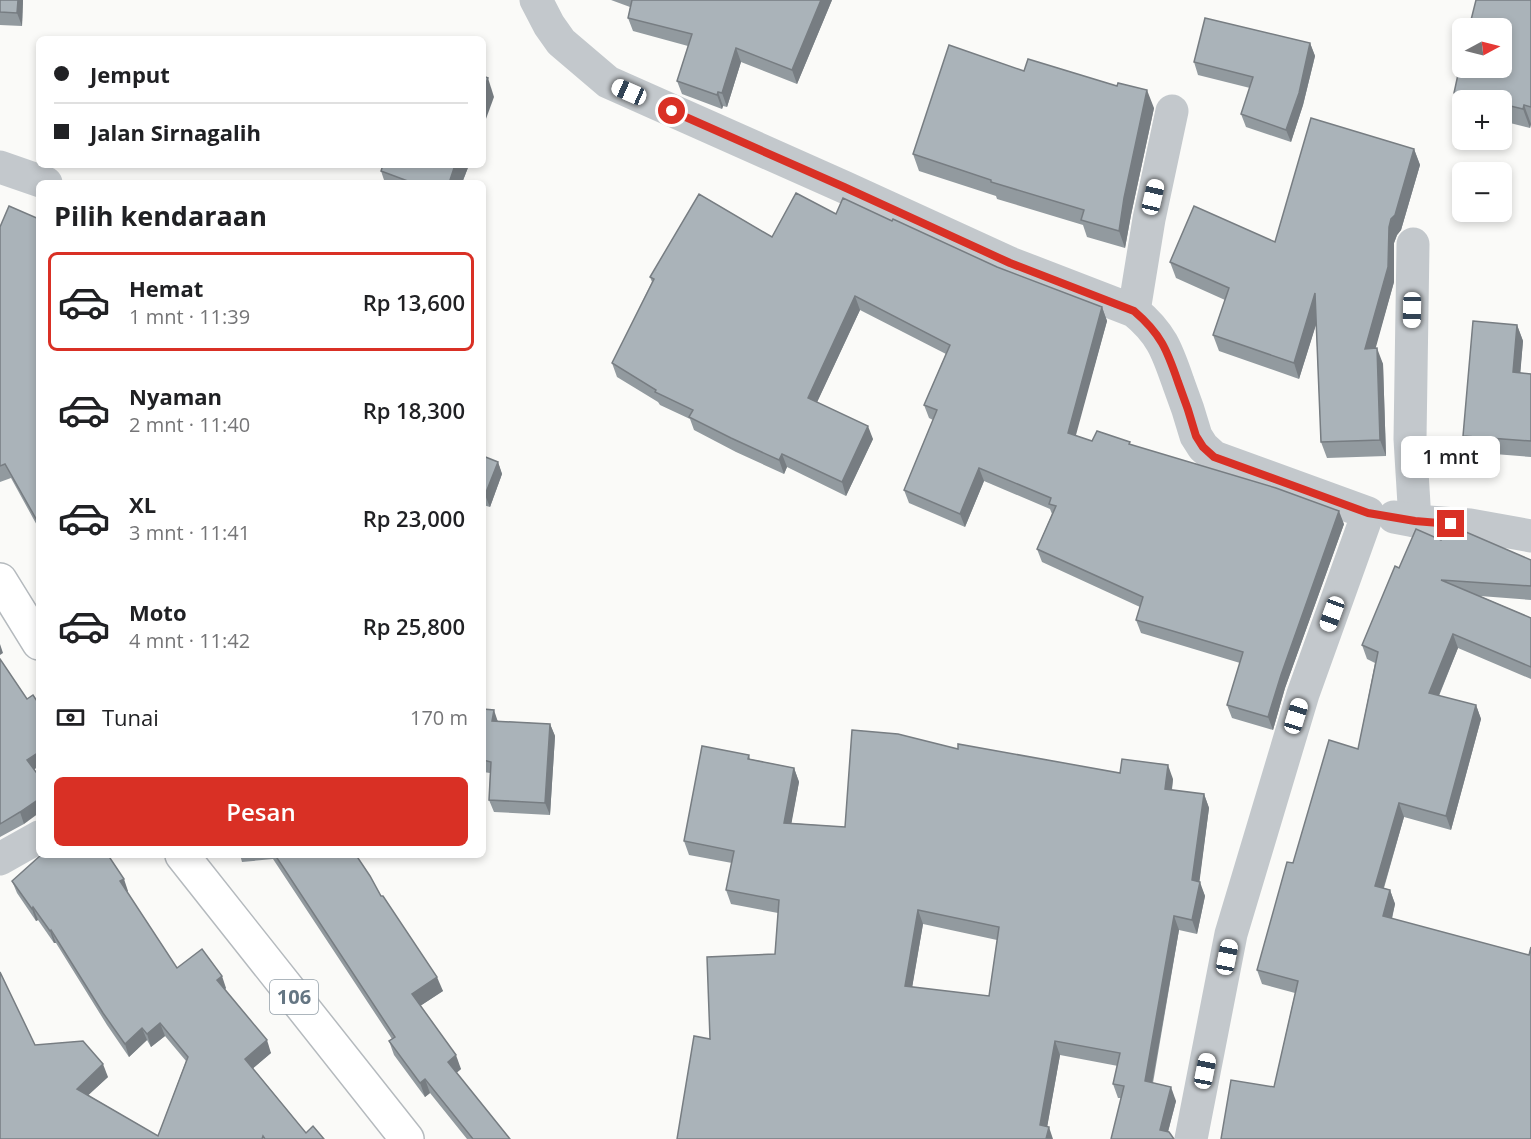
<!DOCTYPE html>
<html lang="id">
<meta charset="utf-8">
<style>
:root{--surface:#fff;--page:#f2f2f2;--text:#202124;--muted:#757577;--line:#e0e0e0;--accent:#d93025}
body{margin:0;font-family:"Open Sans",sans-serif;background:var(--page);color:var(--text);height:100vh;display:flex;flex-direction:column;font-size:22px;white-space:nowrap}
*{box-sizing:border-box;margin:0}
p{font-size:20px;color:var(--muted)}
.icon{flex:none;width:33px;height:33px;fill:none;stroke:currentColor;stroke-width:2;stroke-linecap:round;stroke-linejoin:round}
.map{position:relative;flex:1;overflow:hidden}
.drawer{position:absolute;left:36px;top:180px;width:450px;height:678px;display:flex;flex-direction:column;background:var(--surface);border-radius:9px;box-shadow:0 3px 9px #0003}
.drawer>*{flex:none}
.hud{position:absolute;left:36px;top:36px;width:450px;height:132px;border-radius:9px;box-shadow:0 3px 9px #0003;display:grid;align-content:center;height:132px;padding:0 18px;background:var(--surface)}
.needle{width:39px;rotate:83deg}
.buttons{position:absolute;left:1452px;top:18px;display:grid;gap:12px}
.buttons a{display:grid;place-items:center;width:60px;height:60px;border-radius:9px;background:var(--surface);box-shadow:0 3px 9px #0003;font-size:30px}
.end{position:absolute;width:27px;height:27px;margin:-14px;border:8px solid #d93025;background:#fff;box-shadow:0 0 0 3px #fff}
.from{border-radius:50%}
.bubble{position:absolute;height:42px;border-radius:9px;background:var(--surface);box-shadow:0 3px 9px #0003;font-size:20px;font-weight:600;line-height:42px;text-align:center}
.car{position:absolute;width:18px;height:36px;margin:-18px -9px;border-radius:8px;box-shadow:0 0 4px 2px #0007;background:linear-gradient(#fff 24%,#345 0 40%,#fff 0 76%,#345 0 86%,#fff 0)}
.hud b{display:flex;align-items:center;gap:21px;height:57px;font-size:22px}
.hud b+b{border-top:2px solid var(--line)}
.hud i{width:15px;height:15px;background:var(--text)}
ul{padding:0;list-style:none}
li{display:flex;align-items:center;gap:18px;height:99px;margin:0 12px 9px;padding:0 6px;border:3px solid transparent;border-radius:9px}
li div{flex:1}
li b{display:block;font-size:22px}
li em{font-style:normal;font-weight:600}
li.on{border-color:var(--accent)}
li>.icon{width:54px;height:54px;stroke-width:1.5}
h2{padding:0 18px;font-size:27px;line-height:72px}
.pay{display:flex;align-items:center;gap:15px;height:66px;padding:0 18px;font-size:22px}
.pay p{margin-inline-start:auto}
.action{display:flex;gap:12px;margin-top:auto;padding:12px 18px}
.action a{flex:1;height:69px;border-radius:9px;background:var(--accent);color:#fff;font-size:24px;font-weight:600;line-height:69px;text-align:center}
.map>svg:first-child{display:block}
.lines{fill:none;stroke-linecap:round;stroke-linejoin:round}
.major-casing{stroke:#b5babe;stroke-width:36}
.minor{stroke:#c3c8cc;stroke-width:33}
.major{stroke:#fff;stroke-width:33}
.wall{fill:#929a9f;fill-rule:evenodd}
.shaded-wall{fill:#777d82}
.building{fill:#aab3b9;stroke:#777d82;stroke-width:1.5;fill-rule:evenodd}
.route{stroke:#d93025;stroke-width:8}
.labels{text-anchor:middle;stroke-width:6;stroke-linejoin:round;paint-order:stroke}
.shield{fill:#fff;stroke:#939fa8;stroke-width:1.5}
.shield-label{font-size:20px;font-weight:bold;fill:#657683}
</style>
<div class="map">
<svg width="1531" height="1139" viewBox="0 0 1531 1139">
<rect width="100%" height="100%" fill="#fafaf8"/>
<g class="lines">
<defs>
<g id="major">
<path d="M 0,580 L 39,643"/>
<path d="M 182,855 L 407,1139"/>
</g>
</defs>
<use href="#major" class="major-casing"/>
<g class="minor">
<path d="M 536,0 L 549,25 L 561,42 L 608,82 L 844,187 L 1010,263 L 1134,311 C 1161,333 1167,350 1178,382 C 1185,400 1191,418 1196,436 L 1203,447 L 1214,457 L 1368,513 L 1303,694 L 1231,934 L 1191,1139"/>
<path d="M 0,167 L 46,183"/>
<path d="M 1413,244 L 1410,439 L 1415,521"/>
<path d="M 1134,311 L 1149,219 L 1172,111"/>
<path d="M 1394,517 L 1415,521 L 1470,525 L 1531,536"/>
<path d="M 0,859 L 39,837"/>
</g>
<use href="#major" class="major"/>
</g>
<g class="wall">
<path d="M 0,0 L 23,0 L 22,26 L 0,25 Z"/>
<path d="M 611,0 L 832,0 L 797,84 L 741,62 L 727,107 L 723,106 L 722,109 L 682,94 L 677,81 L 688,46 L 633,31 L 628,18 L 630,7 Z"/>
<path d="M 1531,0 L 1531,124 L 1530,128 L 1502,121 L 1502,100 L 1462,100 L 1462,111 L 1461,111 L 1454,93 Z"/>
<path d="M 1310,43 L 1315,56 L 1303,105 L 1291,142 L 1246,127 L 1241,114 L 1250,88 L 1198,75 L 1194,62 Z"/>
<path d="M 1024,71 L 1154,108 L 1131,215 L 1125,248 L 1087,237 L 1083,225 L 997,199 L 996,196 L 919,171 L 913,154 Z"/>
<path d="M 1414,149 L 1420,165 L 1401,230 L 1397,235 L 1394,243 L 1394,282 L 1375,348 L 1383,364 L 1386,456 L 1327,458 L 1321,442 L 1316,324 L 1299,379 L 1219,351 L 1213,335 L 1225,300 L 1176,278 L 1170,262 L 1275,242 Z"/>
<path d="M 469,165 L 462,183 L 385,183 L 381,171 Z"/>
<path d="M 836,214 L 892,221 L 997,267 L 1102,307 L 1107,321 L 1075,435 L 1092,441 L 1130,444 L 1344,524 L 1285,688 L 1273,730 L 1232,718 L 1227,705 L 1240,663 L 1141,633 L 1136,620 L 1140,607 L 1042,562 L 1037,549 L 1052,514 L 1050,509 L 984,481 L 965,527 L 909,503 L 904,490 L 933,420 L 929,418 L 924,405 L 946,354 L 860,310 L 817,402 L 873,439 L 846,496 L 787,467 L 784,474 L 736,452 L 694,430 L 690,419 L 660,405 L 658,402 L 617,377 L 612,363 L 652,282 L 650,277 L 772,237 Z"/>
<path d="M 39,219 L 39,529 L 11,478 L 0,482 L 0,227 Z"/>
<path d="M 1517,325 L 1523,341 L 1520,373 L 1531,374 L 1531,457 L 1469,452 L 1463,436 Z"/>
<path d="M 483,456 L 498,462 L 502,474 L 490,507 L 483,505 Z"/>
<path d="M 1441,540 L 1531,560 L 1531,600 L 1480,596 L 1531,618 L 1531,679 L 1458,648 L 1439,696 L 1476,705 L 1481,719 L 1451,830 L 1404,817 L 1384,888 L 1390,890 L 1395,904 L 1392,919 L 1529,955 L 1531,1139 L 1274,1087 L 1295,993 L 1262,984 L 1257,970 L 1293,863 L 1358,749 L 1375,663 L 1367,659 L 1362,645 L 1399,568 Z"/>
<path d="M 0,659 L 27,699 L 39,704 L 39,766 L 34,769 L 24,824 L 0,837 Z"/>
<path d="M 483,709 L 498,721 L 550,724 L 555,736 L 550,815 L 494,812 L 489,800 L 490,773 L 483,772 Z"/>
<path d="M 958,749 L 1120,773 L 1173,779 L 1172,790 L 1204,794 L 1209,808 L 1199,882 L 1205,896 L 1197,934 L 1179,930 L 1153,1083 L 1176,1101 L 1168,1132 L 1121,1098 L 1118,1098 L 1113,1084 L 1118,1066 L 1060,1055 L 1047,1127 L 710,1039 L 775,954 L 778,913 L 731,904 L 726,890 L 732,863 L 689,855 L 684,841 L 749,755 L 750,759 L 794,768 L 799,782 L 791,823 L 845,827 ZM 923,924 L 997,940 L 989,996 L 912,987 Z"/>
<path d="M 240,855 L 356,855 L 381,896 L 443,991 L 420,1006 L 461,1069 L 456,1073 L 510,1139 L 467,1139 L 430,1093 L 425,1097 L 394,1055 L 389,1041 L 392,1039 L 273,859 L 242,862 Z"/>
<path d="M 12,881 L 128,891 L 127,892 L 177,968 L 226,988 L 225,990 L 271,1053 L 253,1068 L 306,1133 L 324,1139 L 0,1139 L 35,1045 L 108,1077 L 88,1095 L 158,1136 L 186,1061 L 165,1036 L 151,1047 L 147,1040 L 129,1057 L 107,1025 L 56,943 L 54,943 L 38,920 L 36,921 L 17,893 Z"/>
</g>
<g class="shaded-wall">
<path d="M 18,0 L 23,0 L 22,26 L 17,13 Z"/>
<path d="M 821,0 L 832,0 L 797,84 L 792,70 Z"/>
<path d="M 1310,43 L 1315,56 L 1303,105 L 1291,142 L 1286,130 Z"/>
<path d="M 736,48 L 741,62 L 727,107 L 722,93 Z"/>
<path d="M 488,78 L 494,97 L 483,127 L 483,90 Z"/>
<path d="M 1147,90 L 1154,108 L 1131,215 L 1125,248 L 1119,231 L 1124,198 Z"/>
<path d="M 718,92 L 723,106 L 722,109 L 717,95 Z"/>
<path d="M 1524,105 L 1531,124 L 1530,128 L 1523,109 Z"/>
<path d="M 1414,149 L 1420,165 L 1401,230 L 1397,235 L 1394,243 L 1394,282 L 1371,365 L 1365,349 L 1389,227 Z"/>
<path d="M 455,165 L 469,165 L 462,183 L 449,183 Z"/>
<path d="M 1315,293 L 1321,309 L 1299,379 L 1294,363 Z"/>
<path d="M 855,296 L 860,310 L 813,411 L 808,398 Z"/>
<path d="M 1102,307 L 1107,321 L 1073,446 L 1068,433 Z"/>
<path d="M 1517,325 L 1523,341 L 1519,389 L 1513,372 Z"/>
<path d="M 1377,348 L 1383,364 L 1386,456 L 1380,440 Z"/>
<path d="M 868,426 L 873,439 L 846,496 L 842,482 Z"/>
<path d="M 782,454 L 787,467 L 784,474 L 779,460 Z"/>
<path d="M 498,462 L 502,474 L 490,507 L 485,495 Z"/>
<path d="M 979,468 L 984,481 L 965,527 L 960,514 Z"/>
<path d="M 1339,511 L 1344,524 L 1285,688 L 1273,730 L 1268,717 L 1281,675 Z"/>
<path d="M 1453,634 L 1458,648 L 1434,707 L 1429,693 Z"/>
<path d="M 0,644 L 3,653 L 0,655 Z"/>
<path d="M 1476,705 L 1481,719 L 1451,830 L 1446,816 Z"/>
<path d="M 494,710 L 498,722 L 492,721 Z"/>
<path d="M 550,724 L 555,736 L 550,815 L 545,803 Z"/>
<path d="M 39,752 L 39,766 L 32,771 L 27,760 Z"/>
<path d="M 1168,765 L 1173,779 L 1170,803 L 1165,789 Z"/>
<path d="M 794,768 L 799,782 L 789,837 L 784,823 Z"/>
<path d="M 1204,794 L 1209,808 L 1198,893 L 1200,882 L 1205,896 L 1197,934 L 1192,920 L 1192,880 Z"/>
<path d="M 39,799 L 39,813 L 24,824 L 20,812 Z"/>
<path d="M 1399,803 L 1404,817 L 1380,900 L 1375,886 Z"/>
<path d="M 124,879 L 128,891 L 125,893 L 120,881 Z"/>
<path d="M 1390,890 L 1395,904 L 1389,930 L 1383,916 Z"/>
<path d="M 33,907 L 38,920 L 36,921 L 32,909 Z"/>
<path d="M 918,910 L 923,924 L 910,1000 L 905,986 Z"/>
<path d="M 1174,916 L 1179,930 L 1150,1095 L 1145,1081 Z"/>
<path d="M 51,930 L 56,943 L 54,943 L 50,931 Z"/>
<path d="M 222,976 L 226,988 L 221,992 L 217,980 Z"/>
<path d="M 437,977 L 443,991 L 417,1008 L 412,994 Z"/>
<path d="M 160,1023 L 165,1036 L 151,1047 L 147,1034 Z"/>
<path d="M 142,1028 L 147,1040 L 129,1057 L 125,1044 Z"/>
<path d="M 267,1040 L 271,1053 L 250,1071 L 245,1059 Z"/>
<path d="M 1055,1041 L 1060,1055 L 1045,1139 L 1040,1125 Z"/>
<path d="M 456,1055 L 461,1069 L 453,1076 L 448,1062 Z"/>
<path d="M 103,1064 L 108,1077 L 82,1101 L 77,1089 Z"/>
<path d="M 425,1079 L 430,1093 L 425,1097 L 420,1083 Z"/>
<path d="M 1171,1087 L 1176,1101 L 1166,1139 L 1160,1130 Z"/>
<path d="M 1049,1127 L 1053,1139 L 1046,1139 Z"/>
</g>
<g class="building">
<path d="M 0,0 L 18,0 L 17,13 L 0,12 Z"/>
<path d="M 632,0 L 821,0 L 792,70 L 736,48 L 722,93 L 718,92 L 717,95 L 677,81 L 692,34 L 628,18 Z"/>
<path d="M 1476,0 L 1531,0 L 1531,107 L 1524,105 L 1523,109 L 1502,104 L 1502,100 L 1487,100 L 1454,93 L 1462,56 L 1462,68 L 1502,68 L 1502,28 L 1469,28 Z"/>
<path d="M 1205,18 L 1310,43 L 1299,93 L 1286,130 L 1241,114 L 1253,77 L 1194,62 Z"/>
<path d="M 949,45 L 1024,71 L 1028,59 L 1117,86 L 1118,83 L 1147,90 L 1124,198 L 1119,231 L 1081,220 L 1084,210 L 991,182 L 991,180 L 913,154 Z"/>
<path d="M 483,76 L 488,78 L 483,90 Z"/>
<path d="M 1311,118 L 1414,149 L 1395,215 L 1391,219 L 1389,227 L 1388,267 L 1365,349 L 1377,348 L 1380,440 L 1321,442 L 1315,293 L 1294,363 L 1213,335 L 1229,288 L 1170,262 L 1194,206 L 1275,242 Z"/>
<path d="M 383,165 L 455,165 L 449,183 L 413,183 L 381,171 Z"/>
<path d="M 796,193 L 836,214 L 843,198 L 892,221 L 893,219 L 997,267 L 1102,307 L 1068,433 L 1092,441 L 1097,431 L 1130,442 L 1129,444 L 1276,488 L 1339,511 L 1281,675 L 1268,717 L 1227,705 L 1243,652 L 1136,620 L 1143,597 L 1037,549 L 1056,506 L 1049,504 L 1051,498 L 979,468 L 960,514 L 904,490 L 937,410 L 924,405 L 950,345 L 855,296 L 808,398 L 868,426 L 842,482 L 782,454 L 779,460 L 731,438 L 689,417 L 693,410 L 655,392 L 656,390 L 612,363 L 654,279 L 650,277 L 699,194 L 772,237 Z"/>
<path d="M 9,206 L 39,219 L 39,524 L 5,464 L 0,466 L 0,227 Z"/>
<path d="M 1473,321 L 1517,325 L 1513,372 L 1531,374 L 1531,441 L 1463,436 Z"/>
<path d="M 483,456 L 498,462 L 485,495 L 483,494 Z"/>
<path d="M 1446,528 L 1459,529 L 1531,560 L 1531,586 L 1441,580 L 1531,618 L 1531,667 L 1453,634 L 1429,693 L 1476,705 L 1446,816 L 1399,803 L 1375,886 L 1390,890 L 1383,916 L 1529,955 L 1531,947 L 1531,1139 L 1221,1139 L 1231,1080 L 1274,1087 L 1298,981 L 1257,970 L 1287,862 L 1293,863 L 1329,740 L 1358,749 L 1378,652 L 1362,645 L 1395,566 L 1399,568 L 1416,529 L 1441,540 Z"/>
<path d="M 0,659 L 27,699 L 33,695 L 39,704 L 39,752 L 27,760 L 39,776 L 39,799 L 20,812 L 0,824 Z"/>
<path d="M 483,709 L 494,710 L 492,721 L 550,724 L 545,803 L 489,800 L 491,762 L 483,760 Z"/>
<path d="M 852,730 L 898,734 L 958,749 L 958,744 L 1120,773 L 1122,759 L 1168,765 L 1165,789 L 1204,794 L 1192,880 L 1200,882 L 1192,920 L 1174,916 L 1145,1081 L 1171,1087 L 1160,1130 L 1169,1132 L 1174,1139 L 1111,1139 L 1124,1086 L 1113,1084 L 1120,1053 L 1055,1041 L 1040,1125 L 1049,1127 L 1046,1139 L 677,1139 L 694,1036 L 710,1039 L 707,957 L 775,954 L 779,900 L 726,890 L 734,851 L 684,841 L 702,746 L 749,755 L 748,759 L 794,768 L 784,823 L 845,827 ZM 918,910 L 999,927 L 989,996 L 905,986 Z"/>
<path d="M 41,855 L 108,855 L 124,879 L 120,881 L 177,968 L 202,949 L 222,976 L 217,980 L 267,1040 L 245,1059 L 306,1133 L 313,1126 L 324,1139 L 265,1139 L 263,1136 L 262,1139 L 0,1139 L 0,972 L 35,1045 L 83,1041 L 103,1064 L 77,1089 L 158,1136 L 188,1057 L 160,1023 L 147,1034 L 142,1028 L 125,1044 L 103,1013 L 51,930 L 50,931 L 33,907 L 32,909 L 12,881 Z"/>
<path d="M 275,855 L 356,855 L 370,876 L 381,896 L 383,896 L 437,977 L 412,994 L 456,1055 L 448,1062 L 510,1139 L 473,1139 L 425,1079 L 420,1083 L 389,1041 L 395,1037 Z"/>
</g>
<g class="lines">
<path class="route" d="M 672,111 L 844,187 L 1010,263 L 1134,311 C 1161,334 1167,350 1178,382 C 1185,400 1191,418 1196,436 L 1203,447 L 1214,457 L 1368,513 L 1415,521 L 1451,524"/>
</g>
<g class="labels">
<rect class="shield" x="270" y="980" width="48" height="34" rx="4.5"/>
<g class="shield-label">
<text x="294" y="1004">106</text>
</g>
</g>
</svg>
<div class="buttons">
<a><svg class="needle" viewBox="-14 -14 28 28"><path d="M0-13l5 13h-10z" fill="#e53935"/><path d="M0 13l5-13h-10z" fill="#757577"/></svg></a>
<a>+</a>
<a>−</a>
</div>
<i class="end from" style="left:672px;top:111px"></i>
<i class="end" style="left:1451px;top:524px"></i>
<div class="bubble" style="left:1401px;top:436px;width:99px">1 mnt</div>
<i class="car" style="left:629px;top:92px;rotate:294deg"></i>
<i class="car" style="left:1153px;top:197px;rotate:13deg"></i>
<i class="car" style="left:1412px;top:310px;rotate:181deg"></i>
<i class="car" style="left:1332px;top:614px;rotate:200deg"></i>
<i class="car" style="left:1296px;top:716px;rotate:17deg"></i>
<i class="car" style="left:1227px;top:957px;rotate:11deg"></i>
<i class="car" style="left:1205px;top:1071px;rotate:11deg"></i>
<div class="hud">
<b><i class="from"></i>Jemput</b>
<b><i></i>Jalan Sirnagalih</b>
</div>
<section class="drawer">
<h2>Pilih kendaraan</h2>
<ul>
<li class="on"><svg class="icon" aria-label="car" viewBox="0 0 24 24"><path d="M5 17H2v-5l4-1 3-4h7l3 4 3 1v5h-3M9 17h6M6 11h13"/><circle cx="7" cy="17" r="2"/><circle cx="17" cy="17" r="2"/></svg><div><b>Hemat</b><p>1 mnt · 11:39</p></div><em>Rp 13,600</em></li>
<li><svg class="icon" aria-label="car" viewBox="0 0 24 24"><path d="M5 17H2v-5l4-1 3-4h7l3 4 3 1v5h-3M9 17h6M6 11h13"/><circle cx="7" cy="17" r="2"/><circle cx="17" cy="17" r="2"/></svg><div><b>Nyaman</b><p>2 mnt · 11:40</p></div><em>Rp 18,300</em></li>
<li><svg class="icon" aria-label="car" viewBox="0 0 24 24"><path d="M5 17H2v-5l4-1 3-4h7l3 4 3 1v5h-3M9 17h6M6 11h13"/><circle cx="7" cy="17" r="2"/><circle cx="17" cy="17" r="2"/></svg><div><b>XL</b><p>3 mnt · 11:41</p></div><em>Rp 23,000</em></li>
<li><svg class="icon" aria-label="car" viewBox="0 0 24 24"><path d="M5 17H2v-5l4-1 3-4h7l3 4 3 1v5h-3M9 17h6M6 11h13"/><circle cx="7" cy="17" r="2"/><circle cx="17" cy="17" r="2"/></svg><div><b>Moto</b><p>4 mnt · 11:42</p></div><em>Rp 25,800</em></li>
</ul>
<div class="pay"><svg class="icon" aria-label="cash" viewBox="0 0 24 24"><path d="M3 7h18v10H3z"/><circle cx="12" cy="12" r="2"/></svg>Tunai<p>170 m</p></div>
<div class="action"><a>Pesan</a></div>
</section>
</div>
